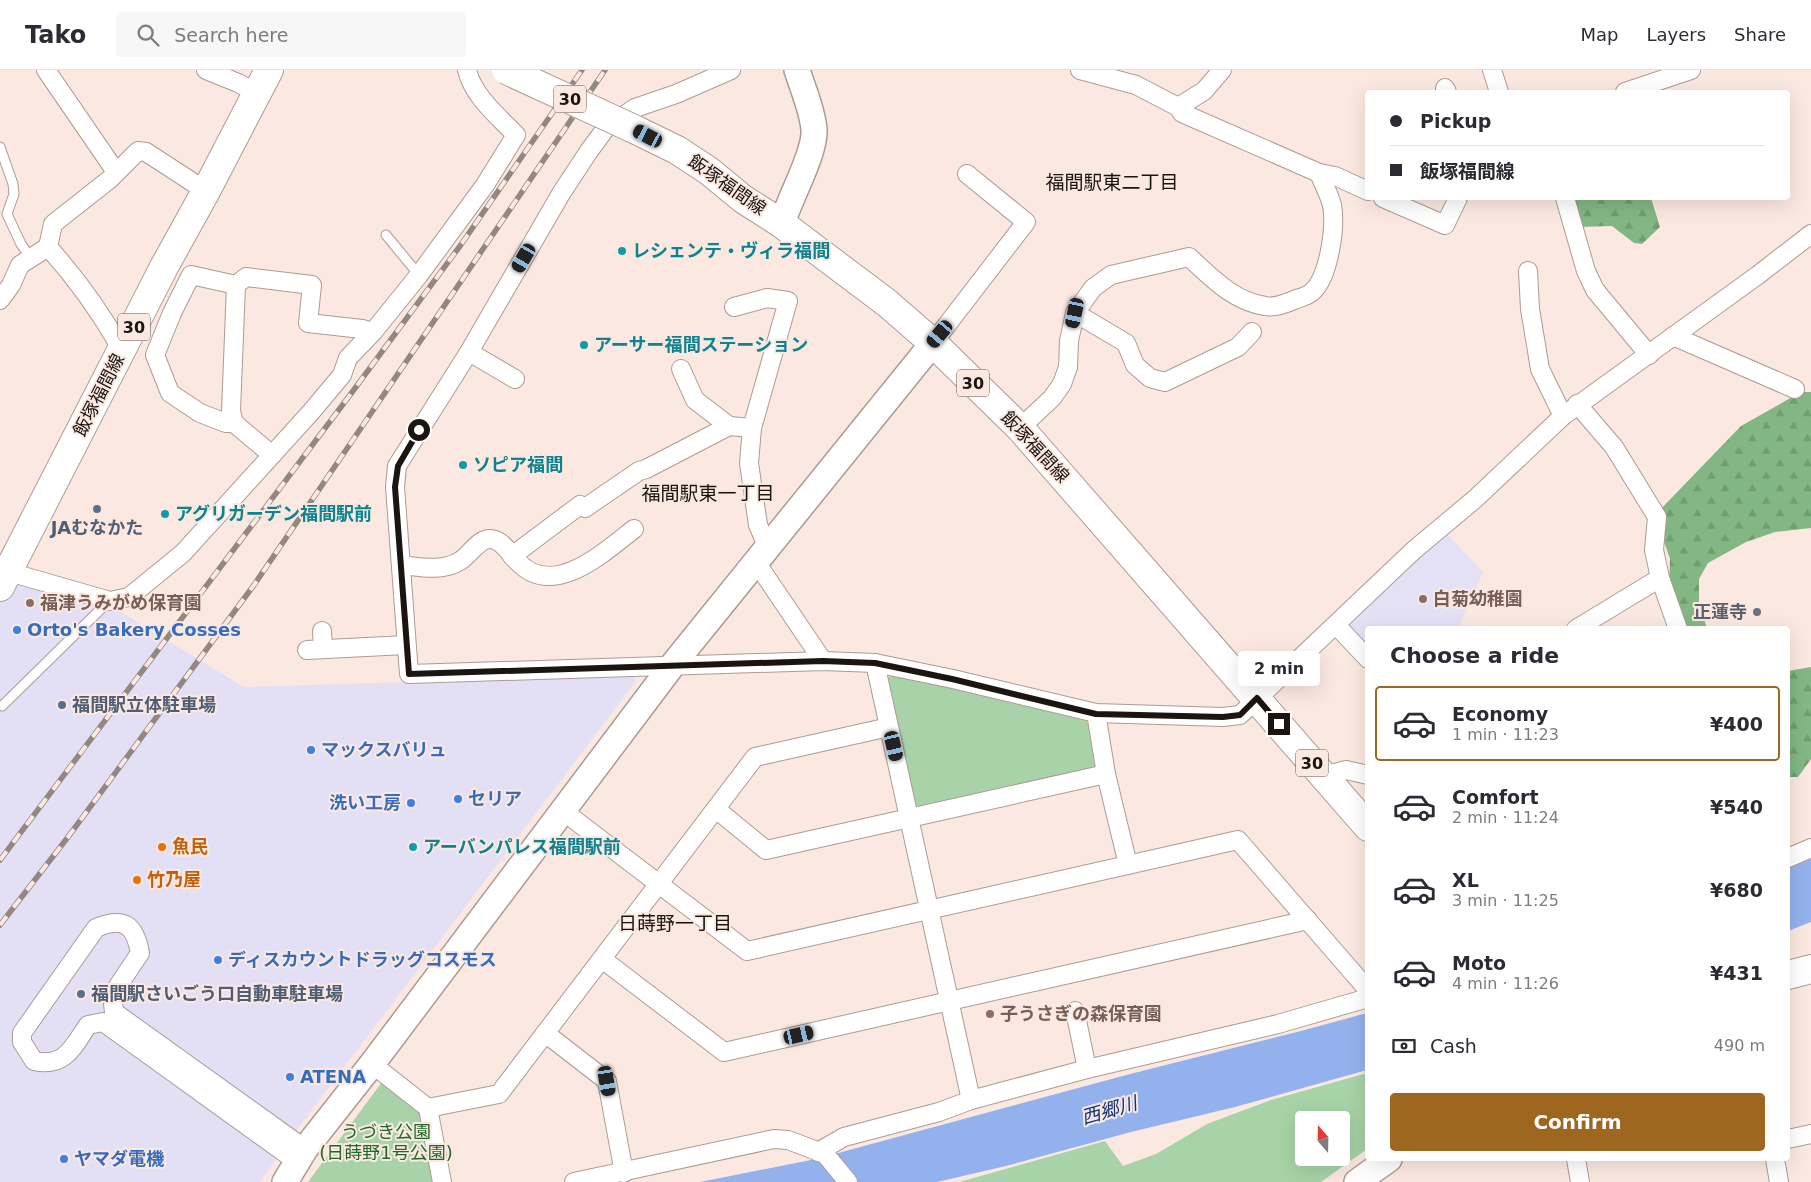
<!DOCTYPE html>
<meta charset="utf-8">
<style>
:root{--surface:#fff;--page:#f7f7f7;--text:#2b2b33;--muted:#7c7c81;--line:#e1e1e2;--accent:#9d6720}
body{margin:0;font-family:"DejaVu Sans","Noto Sans JP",sans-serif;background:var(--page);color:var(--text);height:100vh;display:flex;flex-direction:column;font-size:19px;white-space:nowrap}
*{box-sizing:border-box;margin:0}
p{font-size:16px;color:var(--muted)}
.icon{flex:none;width:28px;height:28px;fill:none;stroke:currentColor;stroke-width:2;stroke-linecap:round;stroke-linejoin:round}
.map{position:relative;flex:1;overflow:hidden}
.drawer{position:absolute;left:1365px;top:556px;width:425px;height:535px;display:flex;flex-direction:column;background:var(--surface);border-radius:5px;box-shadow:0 5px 20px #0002}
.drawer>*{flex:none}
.hud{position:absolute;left:1365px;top:20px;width:425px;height:110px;border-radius:5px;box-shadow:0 5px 20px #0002;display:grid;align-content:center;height:110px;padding:0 25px;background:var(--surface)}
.needle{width:32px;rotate:340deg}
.controls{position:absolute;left:1295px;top:1041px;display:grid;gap:10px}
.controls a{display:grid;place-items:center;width:55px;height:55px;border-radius:5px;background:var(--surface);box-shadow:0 5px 20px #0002;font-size:25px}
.end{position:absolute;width:22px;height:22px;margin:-11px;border:6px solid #1b1512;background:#fff;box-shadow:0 0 0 2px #fff}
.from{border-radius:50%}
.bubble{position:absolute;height:35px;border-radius:5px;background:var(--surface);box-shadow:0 5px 20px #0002;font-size:16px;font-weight:700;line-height:35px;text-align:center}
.car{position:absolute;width:15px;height:30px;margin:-15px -8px;border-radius:6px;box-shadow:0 0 4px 1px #0007;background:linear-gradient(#222 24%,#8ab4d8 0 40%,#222 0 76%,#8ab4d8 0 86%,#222 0)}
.hud b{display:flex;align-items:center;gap:18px;height:48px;font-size:19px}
.hud b+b{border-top:1px solid var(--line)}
.hud i{width:12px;height:12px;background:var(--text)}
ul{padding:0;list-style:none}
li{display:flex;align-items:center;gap:15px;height:75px;margin:0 10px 8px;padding:0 15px;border:2px solid transparent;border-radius:5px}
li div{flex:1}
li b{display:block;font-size:19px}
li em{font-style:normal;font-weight:700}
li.active{border-color:var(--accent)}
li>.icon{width:45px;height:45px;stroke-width:1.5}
h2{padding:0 25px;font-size:22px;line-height:60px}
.pay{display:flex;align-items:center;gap:12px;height:55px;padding:0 25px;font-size:19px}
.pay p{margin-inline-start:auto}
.primary-button{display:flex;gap:10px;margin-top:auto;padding:10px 25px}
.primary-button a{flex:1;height:58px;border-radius:5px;background:var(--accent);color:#fff;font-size:20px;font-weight:700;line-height:58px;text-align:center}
header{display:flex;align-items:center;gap:30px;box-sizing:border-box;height:70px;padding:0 25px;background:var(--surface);border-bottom:1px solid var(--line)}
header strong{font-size:24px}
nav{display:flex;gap:28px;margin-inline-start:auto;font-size:18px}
.search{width:350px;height:45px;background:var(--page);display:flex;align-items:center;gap:12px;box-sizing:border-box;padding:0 18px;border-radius:5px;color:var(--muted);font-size:19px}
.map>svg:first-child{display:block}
.commercial{fill:#e3e0f6}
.education{fill:#e4e0f6}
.green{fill:#a8d3a8;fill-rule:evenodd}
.forest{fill:url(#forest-firs)}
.water{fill:#93b2ed}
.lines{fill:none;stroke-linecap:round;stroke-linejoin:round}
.lane-casing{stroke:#ac9b94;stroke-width:11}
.street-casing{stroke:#ac9b94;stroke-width:20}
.secondary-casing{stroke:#ac9b94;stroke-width:28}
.primary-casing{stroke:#ac9b94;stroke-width:30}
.lane{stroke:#fff;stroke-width:9}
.street{stroke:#fff;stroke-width:18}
.secondary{stroke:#fff;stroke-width:25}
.primary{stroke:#fff;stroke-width:28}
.rail-casing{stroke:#938781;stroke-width:5.5}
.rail{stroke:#fbe9e1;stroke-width:4;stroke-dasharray:11;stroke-linecap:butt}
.primary-bridge-casing{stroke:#ac9b94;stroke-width:30;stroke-linecap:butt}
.primary-bridge{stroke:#fff;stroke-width:28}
.route{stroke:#1b1512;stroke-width:6}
.culture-dot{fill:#0f9aa8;stroke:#fbe9e1;stroke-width:2}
.service-dot{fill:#5c6f8a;stroke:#fbe9e1;stroke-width:2}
.education-dot{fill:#8d6e63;stroke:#fbe9e1;stroke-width:2}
.worship-dot{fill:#6b7280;stroke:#fbe9e1;stroke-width:2}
.shop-dot{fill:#3f7fe0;stroke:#fbe9e1;stroke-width:2}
.food-dot{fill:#e8710a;stroke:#fbe9e1;stroke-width:2}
.labels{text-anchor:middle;stroke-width:4;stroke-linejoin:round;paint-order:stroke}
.shield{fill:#fbe9e1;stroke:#5e5550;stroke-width:1}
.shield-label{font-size:16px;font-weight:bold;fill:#1b1512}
.street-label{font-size:18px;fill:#1b1512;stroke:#fbe9e1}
.culture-label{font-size:18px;font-weight:bold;fill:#0d838f;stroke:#fbe9e1;text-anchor:start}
.service-label{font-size:18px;font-weight:bold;fill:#4e5e75;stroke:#fbe9e1;text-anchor:start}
.education-label{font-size:18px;font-weight:bold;fill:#785e54;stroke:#fbe9e1;text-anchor:start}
.worship-label{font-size:18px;font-weight:bold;fill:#5b616d;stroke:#fbe9e1;text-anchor:end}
.shop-label{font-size:18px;font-weight:bold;fill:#366cbe;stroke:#fbe9e1;text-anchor:start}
.food-label{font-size:18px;font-weight:bold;fill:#c56008;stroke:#fbe9e1;text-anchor:start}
.park-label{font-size:18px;fill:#1f6927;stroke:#fbe9e1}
.neighbourhood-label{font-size:19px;fill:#1b1512;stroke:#fbe9e1}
.water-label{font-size:19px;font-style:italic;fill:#153478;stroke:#fbe9e1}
</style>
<header>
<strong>Tako</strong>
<div class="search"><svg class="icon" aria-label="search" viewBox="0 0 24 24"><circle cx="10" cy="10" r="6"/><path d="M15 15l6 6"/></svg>Search here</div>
<nav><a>Map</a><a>Layers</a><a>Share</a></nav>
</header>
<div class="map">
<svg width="1811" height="1112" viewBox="0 0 1811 1112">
<defs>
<pattern id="forest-firs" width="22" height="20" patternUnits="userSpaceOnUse" patternTransform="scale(1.25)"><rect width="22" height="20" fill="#82b783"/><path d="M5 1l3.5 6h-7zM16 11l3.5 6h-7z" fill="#709c70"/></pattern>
</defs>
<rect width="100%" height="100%" fill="#fbe9e1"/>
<path class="commercial" d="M 21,513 L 121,542 L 244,617 L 634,605 L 636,611 L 311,1041 L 260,1112 L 0,1112 L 0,523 Z"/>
<path class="education" d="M 1446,463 L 1483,502 L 1458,559 L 1368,559 L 1367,582 L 1345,557 Z"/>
<g class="green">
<path d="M 893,605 L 1083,648 L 1088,653 L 1098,692 L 1094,699 L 921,739 L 913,734 L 885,609 Z"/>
<path d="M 1367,1003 L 1367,1079 L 1321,1112 L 959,1112 L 1105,1071 L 1123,1096 L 1156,1084 L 1207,1054 L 1271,1030 ZM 1304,1050 L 1341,1050 L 1341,1088 L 1304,1088 Z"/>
<path d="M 382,1012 L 419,1039 L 423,1049 L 434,1112 L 308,1112 Z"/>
</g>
<g class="forest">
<path d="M 1569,128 L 1651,128 L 1660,157 L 1642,174 L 1634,173 L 1612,156 L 1577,157 Z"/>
<path d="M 1801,322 L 1811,322 L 1811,458 L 1775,462 L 1746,472 L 1708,493 L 1699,509 L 1699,532 L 1707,559 L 1677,559 L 1669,519 L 1670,489 L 1655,445 L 1741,356 Z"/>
<path d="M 1811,597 L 1811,689 L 1798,707 L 1788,707 L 1788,601 Z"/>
</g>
<g class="water">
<path d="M 1811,789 L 1811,852 L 1788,861 L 1788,798 Z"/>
<path d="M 1367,943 L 1367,1000 L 1235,1037 L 1131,1062 L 1006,1096 L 937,1112 L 700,1112 L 816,1089 L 1130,1004 L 1297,962 Z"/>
</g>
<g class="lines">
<defs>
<g id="lane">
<path d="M 0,77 L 13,114 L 14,124 L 7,144 L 21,174 L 31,188"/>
<path d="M 386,165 L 419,205"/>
<path d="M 2,636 L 109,531"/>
</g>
<g id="street">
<path d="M 46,0 L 116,102"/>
<path d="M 206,0 L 238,13 L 257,23"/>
<path d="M 731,0 L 676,24 L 635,38 L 606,58 L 589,81 L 562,122 L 469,282 L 397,396 L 395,417 L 409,604 L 823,591 L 875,593 L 953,609 L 1096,643 L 1223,647 L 1240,645 L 1414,480 L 1475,429 L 1563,346 L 1758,205 L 1811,164"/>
<path d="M 1080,0 L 1136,15 L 1178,37 L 1182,43 L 1319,103 L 1335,106 L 1368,121"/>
<path d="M 1492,0 L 1499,22"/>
<path d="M 1445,18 L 1447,22"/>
<path d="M 1625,22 L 1691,0"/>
<path d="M 1178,37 L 1204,21 L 1222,0"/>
<path d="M 1383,128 L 1445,155 L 1458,128"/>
<path d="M 1565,128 L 1586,201 L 1595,220 L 1649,285"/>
<path d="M 48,177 L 53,154 L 110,109 L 138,81 L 146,82 L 206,121"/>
<path d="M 1528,201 L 1530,239 L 1540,299 L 1563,346"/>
<path d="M 236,215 L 246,207 L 312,215 L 308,253 L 362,259 L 373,262"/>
<path d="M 0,230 L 11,215 L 20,195 L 48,177 C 77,209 101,243 122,280"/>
<path d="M 734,237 L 767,228 L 788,231 L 752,358 L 749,393 L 758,455 L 768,478"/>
<path d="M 1075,243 L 1126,273 L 1135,295 L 1150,308 L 1165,312 L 1238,277 L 1252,262"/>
<path d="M 1673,266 L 1795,319"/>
<path d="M 933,273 L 1026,152 L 967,104"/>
<path d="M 469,282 L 515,309"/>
<path d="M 681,299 L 695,330 L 729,356"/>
<path d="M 1577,334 L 1614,377 L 1657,447 L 1654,480 L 1660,508 L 1678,559"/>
<path d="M 234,353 L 231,341 L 236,215 L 191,205 L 172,243 L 155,285 L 170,323 L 200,343 L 226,353 L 234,353 L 272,385"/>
<path d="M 1020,358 L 1052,328 L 1062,314 L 1068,297 L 1069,271 L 1075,243 L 1093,218 L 1111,205 L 1189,187 C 1212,208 1233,231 1265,236 C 1274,238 1285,234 1294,230 C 1299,228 1308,226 1312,222 C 1329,207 1336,157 1332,135 C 1329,124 1323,113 1319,103"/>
<path d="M 512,486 L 580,435 L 585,438 L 639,401 L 646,399 L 729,356 L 752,358"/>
<path d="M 756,492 L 823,591"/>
<path d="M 401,495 C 421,497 442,502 460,491 C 470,485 478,469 490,469 C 502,469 509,483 516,490 C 552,531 603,483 634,459"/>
<path d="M 9,502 L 110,531 L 129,527 L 183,483 L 311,342 L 342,305 L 348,288 L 373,262 L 419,205 L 485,115 L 516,65 C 498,46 473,26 467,0"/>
<path d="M 1336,555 L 1368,589"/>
<path d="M 1576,559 L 1660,508"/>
<path d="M 322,561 L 323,579"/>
<path d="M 307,580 L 406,575"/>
<path d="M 875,593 L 971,1030"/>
<path d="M 1096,643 L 1106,704 L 1128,795"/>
<path d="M 1324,706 L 1346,700 L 1368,705"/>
<path d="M 716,739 L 766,780 L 1106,704"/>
<path d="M 563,741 L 747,881 L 1238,770 L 1368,920"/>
<path d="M 1788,788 L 1811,778"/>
<path d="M 602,889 L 724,982 L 1308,850"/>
<path d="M 1075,941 L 1087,999"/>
<path d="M 545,963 L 607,1011 L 624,1103"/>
<path d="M 372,994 L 428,1038 L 442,1112"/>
<path d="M 428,1038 L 499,1024 L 755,687 L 889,657"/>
<path d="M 1788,1069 L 1811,1064"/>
<path d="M 818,1082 L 844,1067 L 939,1042 L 971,1030 L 1087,999 L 1278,954 L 1368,928"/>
<path d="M 1576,1089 L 1580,1112"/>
<path d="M 1775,1089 L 1779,1112"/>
<path d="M 296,1091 L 103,952 L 88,955 C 73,977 65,998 34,991 L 22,972 L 22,963 L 96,858 C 124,846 135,855 140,883 L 112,925 L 114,942 L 305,1079"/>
<path d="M 574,1112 L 774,1069 L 788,1070 L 825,1084 L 848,1112"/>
</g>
<g id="secondary">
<path d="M 782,154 C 789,129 816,82 814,59 C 812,39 803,19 797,0"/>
<path d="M 285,1112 L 305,1079 L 372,994 L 671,597 L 933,273"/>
<path d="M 1357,1112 L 1389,1089"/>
</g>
<g id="primary">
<path d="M 634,59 L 677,80 L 709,101 L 743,129 L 782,154 L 887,233 L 933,273 L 1020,358 L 1368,757"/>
<path d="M 0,517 L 164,197 L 206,121 L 269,0"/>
<path d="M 1788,905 L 1811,899"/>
</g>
</defs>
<use href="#lane" class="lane-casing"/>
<use href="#street" class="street-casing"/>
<use href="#secondary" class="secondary-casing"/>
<use href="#primary" class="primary-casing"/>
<use href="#lane" class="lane"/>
<use href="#street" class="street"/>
<use href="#secondary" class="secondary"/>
<use href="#primary" class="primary"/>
<defs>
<g id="rail">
<path d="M 0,790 L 347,329 L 460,176 L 582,0"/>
<path d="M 0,855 L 68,767 L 254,515 L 605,0"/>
</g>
</defs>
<use href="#rail" class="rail-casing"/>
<use href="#rail" class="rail"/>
<defs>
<path id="primary-bridge" d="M 506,0 L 634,59"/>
</defs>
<use href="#primary-bridge" class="primary-bridge-casing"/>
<use href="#primary-bridge" class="primary-bridge"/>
</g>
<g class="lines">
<path class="route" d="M 419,360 L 398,396 L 395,417 L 409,604 L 823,591 L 875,593 L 952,609 L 1096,644 L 1223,647 L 1240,645 L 1257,628 L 1279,654"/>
</g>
<g class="culture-dot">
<circle cx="622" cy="181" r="5"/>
<circle cx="584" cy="275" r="5"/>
<circle cx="463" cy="395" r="5"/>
<circle cx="165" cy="444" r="5"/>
<circle cx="413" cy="777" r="5"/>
</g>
<g class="service-dot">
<circle cx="97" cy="439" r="5"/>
<circle cx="62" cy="635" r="5"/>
<circle cx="81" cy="924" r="5"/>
</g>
<g class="education-dot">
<circle cx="1423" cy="529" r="5"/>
<circle cx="30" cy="533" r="5"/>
<circle cx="990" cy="944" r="5"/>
</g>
<circle class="worship-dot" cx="1757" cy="542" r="5"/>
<g class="shop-dot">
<circle cx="17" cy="560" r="5"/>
<circle cx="311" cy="680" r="5"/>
<circle cx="458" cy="729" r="5"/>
<circle cx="411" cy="733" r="5"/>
<circle cx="218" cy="890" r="5"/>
<circle cx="290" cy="1007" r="5"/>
<circle cx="64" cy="1089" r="5"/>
</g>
<g class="food-dot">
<circle cx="162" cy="777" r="5"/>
<circle cx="137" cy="810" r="5"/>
</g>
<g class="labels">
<g class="shield">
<rect x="554" y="15.5" width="32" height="27" rx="4"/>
<rect x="118" y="243.5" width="32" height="27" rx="4"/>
<rect x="957" y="299.5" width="32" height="27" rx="4"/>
<rect x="1296" y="679.5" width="32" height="27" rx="4"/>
</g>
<g class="shield-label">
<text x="570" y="35">30</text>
<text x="134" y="263">30</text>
<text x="973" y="319">30</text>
<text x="1312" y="699">30</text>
</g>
<g class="street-label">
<text transform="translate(727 115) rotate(35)" y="6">飯塚福間線</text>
<text transform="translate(99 325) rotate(-63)" y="6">飯塚福間線</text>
<text transform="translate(1035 377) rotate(47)" y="6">飯塚福間線</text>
</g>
<g class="culture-label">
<text x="632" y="187">レシェンテ・ヴィラ福間</text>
<text x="594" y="281">アーサー福間ステーション</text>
<text x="473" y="401">ソピア福間</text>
<text x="175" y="450">アグリガーデン福間駅前</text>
<text x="423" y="783">アーバンパレス福間駅前</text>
</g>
<g class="service-label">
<text x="97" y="464" text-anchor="middle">JAむなかた</text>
<text x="72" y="641">福間駅立体駐車場</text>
<text x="91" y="930">福間駅さいごう口自動車駐車場</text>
</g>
<g class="education-label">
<text x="1433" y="535">白菊幼稚園</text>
<text x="40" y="539">福津うみがめ保育園</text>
<text x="1000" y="950">子うさぎの森保育園</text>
</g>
<g class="worship-label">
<text x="1747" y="548">正蓮寺</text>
</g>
<g class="shop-label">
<text x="27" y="566">Orto's Bakery Cosses</text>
<text x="321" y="686">マックスバリュ</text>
<text x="468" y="735">セリア</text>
<text x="401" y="739" text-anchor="end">洗い工房</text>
<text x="228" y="896">ディスカウントドラッグコスモス</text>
<text x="300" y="1013">ATENA</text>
<text x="74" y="1095">ヤマダ電機</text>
</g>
<g class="food-label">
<text x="172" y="783">魚民</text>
<text x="147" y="816">竹乃屋</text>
</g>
<g class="park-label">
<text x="386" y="1068">うづき公園<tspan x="386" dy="21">(日蒔野1号公園)</tspan></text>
</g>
<g class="neighbourhood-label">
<text x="1112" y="119">福間駅東二丁目</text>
<text x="708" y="430">福間駅東一丁目</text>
<text x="675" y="860">日蒔野一丁目</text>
</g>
<g class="water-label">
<text transform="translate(1109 1040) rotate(-16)" y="7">西郷川</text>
</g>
</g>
</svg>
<div class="controls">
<a><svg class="needle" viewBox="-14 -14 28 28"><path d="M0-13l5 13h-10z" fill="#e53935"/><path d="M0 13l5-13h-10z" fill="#7c7c81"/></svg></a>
</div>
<i class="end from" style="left:419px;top:360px"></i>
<i class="end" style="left:1279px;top:654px"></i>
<div class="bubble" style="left:1238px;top:581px;width:82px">2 min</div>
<i class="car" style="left:648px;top:66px;rotate:297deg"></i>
<i class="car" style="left:524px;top:188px;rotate:210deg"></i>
<i class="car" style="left:1075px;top:243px;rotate:192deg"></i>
<i class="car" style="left:940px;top:264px;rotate:220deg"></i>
<i class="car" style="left:894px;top:676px;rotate:167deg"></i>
<i class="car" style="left:799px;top:965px;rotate:77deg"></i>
<i class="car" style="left:607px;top:1011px;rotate:170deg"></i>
<div class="hud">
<b><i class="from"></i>Pickup</b>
<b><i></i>飯塚福間線</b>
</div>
<section class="drawer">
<h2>Choose a ride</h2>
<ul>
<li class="active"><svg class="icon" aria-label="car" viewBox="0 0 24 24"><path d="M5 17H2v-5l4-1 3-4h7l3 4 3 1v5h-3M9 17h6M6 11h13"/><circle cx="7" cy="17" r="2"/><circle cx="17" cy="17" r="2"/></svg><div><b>Economy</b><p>1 min · 11:23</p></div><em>¥400</em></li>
<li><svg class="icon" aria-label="car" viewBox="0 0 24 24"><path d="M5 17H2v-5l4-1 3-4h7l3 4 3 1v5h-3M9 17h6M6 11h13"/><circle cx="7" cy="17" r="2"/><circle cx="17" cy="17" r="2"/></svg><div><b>Comfort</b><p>2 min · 11:24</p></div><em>¥540</em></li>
<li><svg class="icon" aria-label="car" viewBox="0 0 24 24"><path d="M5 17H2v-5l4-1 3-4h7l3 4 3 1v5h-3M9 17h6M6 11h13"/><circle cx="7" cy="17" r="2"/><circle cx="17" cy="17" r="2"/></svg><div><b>XL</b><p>3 min · 11:25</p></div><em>¥680</em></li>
<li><svg class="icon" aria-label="car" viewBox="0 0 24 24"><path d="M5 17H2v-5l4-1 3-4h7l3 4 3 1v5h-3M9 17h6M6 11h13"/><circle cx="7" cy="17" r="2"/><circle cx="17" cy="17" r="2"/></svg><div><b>Moto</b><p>4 min · 11:26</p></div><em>¥431</em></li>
</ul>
<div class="pay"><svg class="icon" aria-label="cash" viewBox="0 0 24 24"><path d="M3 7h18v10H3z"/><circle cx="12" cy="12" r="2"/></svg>Cash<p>490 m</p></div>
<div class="primary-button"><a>Confirm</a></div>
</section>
</div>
